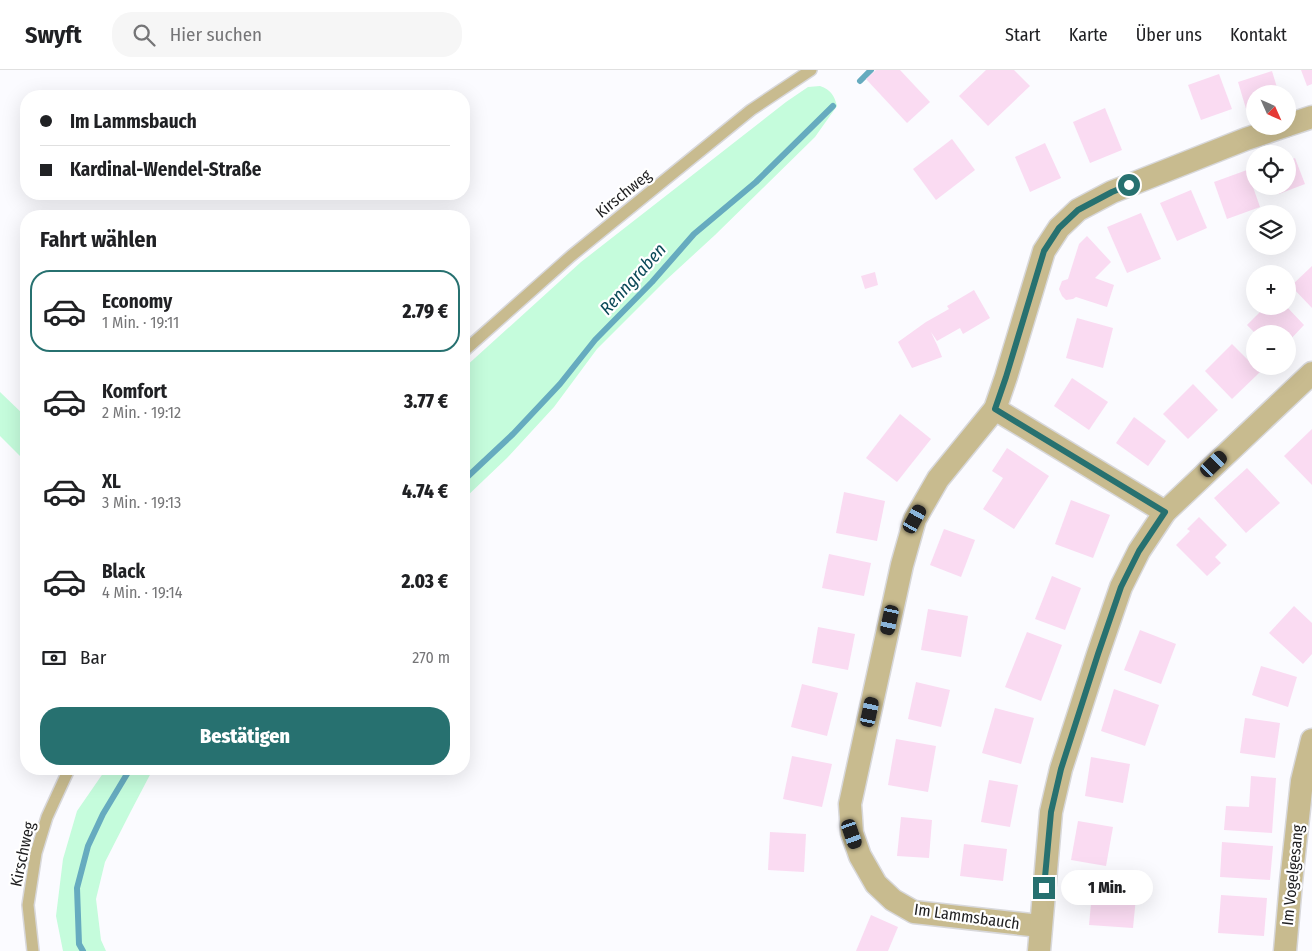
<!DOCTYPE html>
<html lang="de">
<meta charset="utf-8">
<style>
:root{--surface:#fff;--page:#f6f6f6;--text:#202124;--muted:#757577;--line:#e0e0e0;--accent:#277170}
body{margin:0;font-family:"Fira Sans Condensed",sans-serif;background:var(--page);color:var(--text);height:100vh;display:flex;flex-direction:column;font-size:19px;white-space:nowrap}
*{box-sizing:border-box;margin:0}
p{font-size:16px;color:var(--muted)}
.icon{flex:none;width:28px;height:28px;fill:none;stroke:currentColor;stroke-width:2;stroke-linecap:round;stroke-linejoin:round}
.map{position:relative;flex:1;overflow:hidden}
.panel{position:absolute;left:20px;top:140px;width:450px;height:565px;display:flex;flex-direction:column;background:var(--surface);border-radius:20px;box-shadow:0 5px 20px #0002}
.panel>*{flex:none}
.guide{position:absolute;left:20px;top:20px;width:450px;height:110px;border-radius:20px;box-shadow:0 5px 20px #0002;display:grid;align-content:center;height:110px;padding:0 20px;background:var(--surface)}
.needle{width:32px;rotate:135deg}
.tools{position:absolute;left:1246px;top:15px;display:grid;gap:10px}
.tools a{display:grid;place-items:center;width:50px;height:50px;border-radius:50%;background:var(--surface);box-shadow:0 5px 20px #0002;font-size:25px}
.end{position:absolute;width:22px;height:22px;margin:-11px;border:6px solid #277170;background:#fff;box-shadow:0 0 0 2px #fff}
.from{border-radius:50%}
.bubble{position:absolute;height:35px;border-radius:18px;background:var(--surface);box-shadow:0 5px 20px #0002;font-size:16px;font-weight:800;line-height:35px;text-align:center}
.car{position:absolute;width:15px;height:30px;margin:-15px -8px;border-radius:6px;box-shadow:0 0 4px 1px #0007;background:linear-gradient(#222 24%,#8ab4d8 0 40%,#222 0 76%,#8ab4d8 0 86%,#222 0)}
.guide b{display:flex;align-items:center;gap:18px;height:48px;font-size:19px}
.guide b+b{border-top:1px solid var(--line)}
.guide i{width:12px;height:12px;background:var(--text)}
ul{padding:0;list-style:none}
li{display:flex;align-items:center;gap:15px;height:82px;margin:0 10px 8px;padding:0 10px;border:2px solid transparent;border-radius:20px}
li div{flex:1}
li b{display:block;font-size:19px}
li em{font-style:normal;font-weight:800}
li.selected{border-color:var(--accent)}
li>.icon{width:45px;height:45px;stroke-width:1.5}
h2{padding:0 20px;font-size:22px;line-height:60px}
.pay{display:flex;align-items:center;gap:12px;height:55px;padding:0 20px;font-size:19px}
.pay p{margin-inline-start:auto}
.button{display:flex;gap:10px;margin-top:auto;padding:10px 20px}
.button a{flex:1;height:58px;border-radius:20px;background:var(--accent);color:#fff;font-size:20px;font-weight:800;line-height:58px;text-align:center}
header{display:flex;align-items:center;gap:30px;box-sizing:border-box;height:70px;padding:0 25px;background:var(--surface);border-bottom:1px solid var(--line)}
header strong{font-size:24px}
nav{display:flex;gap:28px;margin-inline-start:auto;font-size:18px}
.search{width:350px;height:45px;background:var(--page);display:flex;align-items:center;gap:12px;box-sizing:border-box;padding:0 18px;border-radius:20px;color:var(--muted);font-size:19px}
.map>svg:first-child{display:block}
.green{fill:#c5fcdc}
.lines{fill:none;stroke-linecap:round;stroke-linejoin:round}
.stream{stroke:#66abbf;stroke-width:6}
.building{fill:#fadbf2}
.service-casing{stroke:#d8d8db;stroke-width:14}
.minor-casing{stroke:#d8d8db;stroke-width:25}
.service{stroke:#c8bb8f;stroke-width:11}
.minor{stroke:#c8bb8f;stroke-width:22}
.route{stroke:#277170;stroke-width:6}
.labels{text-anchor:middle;stroke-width:4.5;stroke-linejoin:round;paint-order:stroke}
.street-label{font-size:16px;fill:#1f1f21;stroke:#fff}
.water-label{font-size:18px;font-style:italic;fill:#0b4958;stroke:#fff}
</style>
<header>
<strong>Swyft</strong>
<div class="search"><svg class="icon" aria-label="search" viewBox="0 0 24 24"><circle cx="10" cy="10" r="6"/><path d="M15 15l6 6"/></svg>Hier suchen</div>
<nav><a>Start</a><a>Karte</a><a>Über uns</a><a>Kontakt</a></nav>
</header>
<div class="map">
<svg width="1312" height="881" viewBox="0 0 1312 881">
<rect width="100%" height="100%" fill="#fbfbff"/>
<g class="green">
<path d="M 820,16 C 831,20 834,25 837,36 L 815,67 L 715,165 L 665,211 L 597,279 L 554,337 L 507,388 L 464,429 L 464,298 L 581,192 L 786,32 L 808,17 Z"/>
<path d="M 0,322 L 26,347 L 26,392 L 0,366 Z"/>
<path d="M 106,699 L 153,699 L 131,741 L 105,792 L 96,829 L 101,870 L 106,881 L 63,881 L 56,846 L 63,789 L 77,741 Z"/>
</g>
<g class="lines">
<g class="stream">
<path d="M 860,11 L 871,0"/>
<path d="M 464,410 L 513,364 L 560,314 L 595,270 L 652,212 L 694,164 L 756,112 L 833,36"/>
<path d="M 83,881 L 79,874 L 77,818 L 88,776 L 103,744 L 130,699"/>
</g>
</g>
<g class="building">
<path d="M 876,0 L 900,0 L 930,32 L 907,53 L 866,9 Z"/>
<path d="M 986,0 L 1014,0 L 1030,16 L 988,56 L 959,26 Z"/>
<path d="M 1301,0 L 1312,0 L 1312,14 L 1307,16 Z"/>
<path d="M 1272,1 L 1279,24 L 1255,24 L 1255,39 L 1247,42 L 1238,12 Z"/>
<path d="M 1219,4 L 1232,39 L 1201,50 L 1188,15 Z"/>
<path d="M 1105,38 L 1122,80 L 1090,93 L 1073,52 Z"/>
<path d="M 952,69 L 975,100 L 936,130 L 913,99 Z"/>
<path d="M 1045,73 L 1061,108 L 1030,122 L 1015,87 Z"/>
<path d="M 1295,88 L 1305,114 L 1279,124 L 1276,116 L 1288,116 L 1288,91 Z"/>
<path d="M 1247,100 L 1260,137 L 1227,149 L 1214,112 Z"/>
<path d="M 1191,120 L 1207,158 L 1177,171 L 1160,133 Z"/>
<path d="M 1141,143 L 1161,189 L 1127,203 L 1107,157 Z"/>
<path d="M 1087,166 L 1111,192 L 1095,208 L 1114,215 L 1107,237 L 1076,227 L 1073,229 L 1066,230 L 1062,226 L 1059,219 L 1062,211 L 1068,209 L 1079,174 Z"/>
<path d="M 1312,196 L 1312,238 L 1291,216 Z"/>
<path d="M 875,202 L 878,215 L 865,219 L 861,206 Z"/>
<path d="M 974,220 L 990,248 L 963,264 L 960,258 L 937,271 L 931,262 L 938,277 L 942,287 L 912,298 L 898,272 L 926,252 L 949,239 L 947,236 Z"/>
<path d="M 1266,236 L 1286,236 L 1304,255 L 1288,272 L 1288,264 L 1256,264 L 1247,255 Z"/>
<path d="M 1077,248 L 1113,258 L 1103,298 L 1066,288 Z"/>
<path d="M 1232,274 L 1260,302 L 1232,329 L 1205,301 Z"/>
<path d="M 1072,308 L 1108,332 L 1089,360 L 1054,336 Z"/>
<path d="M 1193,314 L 1218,340 L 1188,369 L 1163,344 Z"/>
<path d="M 900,344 L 931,369 L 897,412 L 866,388 Z"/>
<path d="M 1134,347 L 1166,371 L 1148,396 L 1116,373 Z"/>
<path d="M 1312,359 L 1312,415 L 1284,386 Z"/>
<path d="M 1007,378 L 1049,406 L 1014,459 L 983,439 L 1003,408 L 992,401 Z"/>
<path d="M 1247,398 L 1280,433 L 1246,463 L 1214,428 Z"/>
<path d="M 844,422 L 885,431 L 877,471 L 836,463 Z"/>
<path d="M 1071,430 L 1110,445 L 1093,488 L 1055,474 Z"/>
<path d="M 1199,447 L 1227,475 L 1215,487 L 1221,493 L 1207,506 L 1176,475 L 1190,461 L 1187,459 Z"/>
<path d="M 944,459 L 975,470 L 961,507 L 930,495 Z"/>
<path d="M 829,484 L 871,493 L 864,526 L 822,518 Z"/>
<path d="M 1052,506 L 1081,518 L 1065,560 L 1035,549 Z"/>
<path d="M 1294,536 L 1312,553 L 1312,584 L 1303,594 L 1269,563 Z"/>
<path d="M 928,539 L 968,546 L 961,587 L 921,580 Z"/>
<path d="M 818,557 L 855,564 L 848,600 L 812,593 Z"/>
<path d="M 1140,560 L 1176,574 L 1161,614 L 1124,600 Z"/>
<path d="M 1027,562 L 1062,575 L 1041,631 L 1005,617 Z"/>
<path d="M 1261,596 L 1297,607 L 1288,637 L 1252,625 Z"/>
<path d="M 916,612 L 950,620 L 941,657 L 908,649 Z"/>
<path d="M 802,614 L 838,623 L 827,666 L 791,657 Z"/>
<path d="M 1114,619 L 1159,635 L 1145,676 L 1101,661 Z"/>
<path d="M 995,638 L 1034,648 L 1021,694 L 982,683 Z"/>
<path d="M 1245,648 L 1280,653 L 1275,688 L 1240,683 Z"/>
<path d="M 896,669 L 936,676 L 928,722 L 888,715 Z"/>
<path d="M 792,686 L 832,694 L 822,737 L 783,729 Z"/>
<path d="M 1091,687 L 1130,694 L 1123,733 L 1085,726 Z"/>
<path d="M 1251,706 L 1276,708 L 1272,763 L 1224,760 L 1226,736 L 1249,737 Z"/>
<path d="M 989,710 L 1018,715 L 1010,757 L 981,752 Z"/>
<path d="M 901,747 L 932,750 L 929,788 L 897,786 Z"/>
<path d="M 1078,751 L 1113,757 L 1106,796 L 1071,790 Z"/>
<path d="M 770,762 L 806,764 L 804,802 L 768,800 Z"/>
<path d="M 1222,772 L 1273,776 L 1270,810 L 1220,807 Z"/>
<path d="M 964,774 L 1007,779 L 1003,811 L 960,806 Z"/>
<path d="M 1093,813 L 1137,817 L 1133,858 L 1089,855 Z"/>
<path d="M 1221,825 L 1267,828 L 1264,866 L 1218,863 Z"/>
<path d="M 871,845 L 898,857 L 888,881 L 856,881 Z"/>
</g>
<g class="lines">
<defs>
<g id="service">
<path d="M 464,281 L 571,186 L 751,40 L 811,0"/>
<path d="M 33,881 L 28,835 L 36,783 L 47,747 L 69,699"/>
</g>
<g id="minor">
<path d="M 1288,55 L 1312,47"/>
<path d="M 995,339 L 1165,442"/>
<path d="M 1040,856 L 914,842 L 893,830 L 876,814 L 860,786 L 852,763 L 850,734 L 902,495 L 915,449 L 938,409 L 995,339 L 1006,307 L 1044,181 L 1059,158 L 1078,140 L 1112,122 L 1246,69 L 1285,56"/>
<path d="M 1039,881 L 1051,742 L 1061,699 L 1098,584 L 1121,517 L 1139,481 L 1165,442 L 1312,303"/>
<path d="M 1285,881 L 1291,812 L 1302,711 L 1312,670"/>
</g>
</defs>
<use href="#service" class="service-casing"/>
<use href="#minor" class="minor-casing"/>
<use href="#service" class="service"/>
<use href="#minor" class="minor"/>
</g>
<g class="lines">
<path class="route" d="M 1044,818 L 1051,742 L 1061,699 L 1098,584 L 1121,517 L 1139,481 L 1165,442 L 995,339 L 1006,307 L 1044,181 L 1059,158 L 1078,140 L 1112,122 L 1129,115"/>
</g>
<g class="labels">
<g class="street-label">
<text transform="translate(623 123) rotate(-39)" y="6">Kirschweg</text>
<text transform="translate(22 784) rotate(-78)" y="6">Kirschweg</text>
<text transform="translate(1292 805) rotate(-84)" y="6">Im Vogelgesang</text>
<text transform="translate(967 846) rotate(8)" y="6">Im Lammsbauch</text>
</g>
<g class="water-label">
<text transform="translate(633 209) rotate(-48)" y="6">Renngraben</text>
</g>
</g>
</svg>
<div class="tools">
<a><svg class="needle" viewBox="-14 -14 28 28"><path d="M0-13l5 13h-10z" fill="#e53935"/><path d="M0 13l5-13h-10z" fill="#757577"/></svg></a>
<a><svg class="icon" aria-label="locate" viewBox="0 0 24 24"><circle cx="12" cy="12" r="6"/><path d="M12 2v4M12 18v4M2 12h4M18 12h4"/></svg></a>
<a><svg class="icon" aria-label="layers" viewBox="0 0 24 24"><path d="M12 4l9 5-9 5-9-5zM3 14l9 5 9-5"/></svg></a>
<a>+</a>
<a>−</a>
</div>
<i class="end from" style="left:1129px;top:115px"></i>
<i class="end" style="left:1044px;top:818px"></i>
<div class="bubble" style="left:1061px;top:800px;width:92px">1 Min.</div>
<i class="car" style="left:1214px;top:394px;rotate:46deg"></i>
<i class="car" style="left:915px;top:449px;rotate:29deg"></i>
<i class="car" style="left:890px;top:550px;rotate:192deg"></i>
<i class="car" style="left:870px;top:642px;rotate:12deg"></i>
<i class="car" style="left:852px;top:764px;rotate:161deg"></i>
<div class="guide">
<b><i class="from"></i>Im Lammsbauch</b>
<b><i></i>Kardinal-Wendel-Straße</b>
</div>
<section class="panel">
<h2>Fahrt wählen</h2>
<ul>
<li class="selected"><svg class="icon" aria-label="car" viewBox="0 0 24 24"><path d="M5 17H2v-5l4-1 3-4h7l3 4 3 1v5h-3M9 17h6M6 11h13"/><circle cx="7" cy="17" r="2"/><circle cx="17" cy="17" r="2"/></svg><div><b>Economy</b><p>1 Min. · 19:11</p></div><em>2.79 €</em></li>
<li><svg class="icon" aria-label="car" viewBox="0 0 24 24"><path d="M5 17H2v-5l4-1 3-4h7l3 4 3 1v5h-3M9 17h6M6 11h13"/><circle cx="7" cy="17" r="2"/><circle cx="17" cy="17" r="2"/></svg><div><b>Komfort</b><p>2 Min. · 19:12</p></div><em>3.77 €</em></li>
<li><svg class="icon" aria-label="car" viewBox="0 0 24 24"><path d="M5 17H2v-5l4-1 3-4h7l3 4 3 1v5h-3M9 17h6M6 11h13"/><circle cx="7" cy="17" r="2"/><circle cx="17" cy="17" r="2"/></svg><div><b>XL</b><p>3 Min. · 19:13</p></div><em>4.74 €</em></li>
<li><svg class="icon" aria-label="car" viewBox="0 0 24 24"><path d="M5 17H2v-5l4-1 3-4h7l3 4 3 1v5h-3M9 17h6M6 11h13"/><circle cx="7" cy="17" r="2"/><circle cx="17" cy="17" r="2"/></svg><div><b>Black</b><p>4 Min. · 19:14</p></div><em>2.03 €</em></li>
</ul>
<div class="pay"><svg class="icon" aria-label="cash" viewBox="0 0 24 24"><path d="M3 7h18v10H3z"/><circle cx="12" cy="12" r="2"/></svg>Bar<p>270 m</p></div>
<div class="button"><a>Bestätigen</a></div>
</section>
</div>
